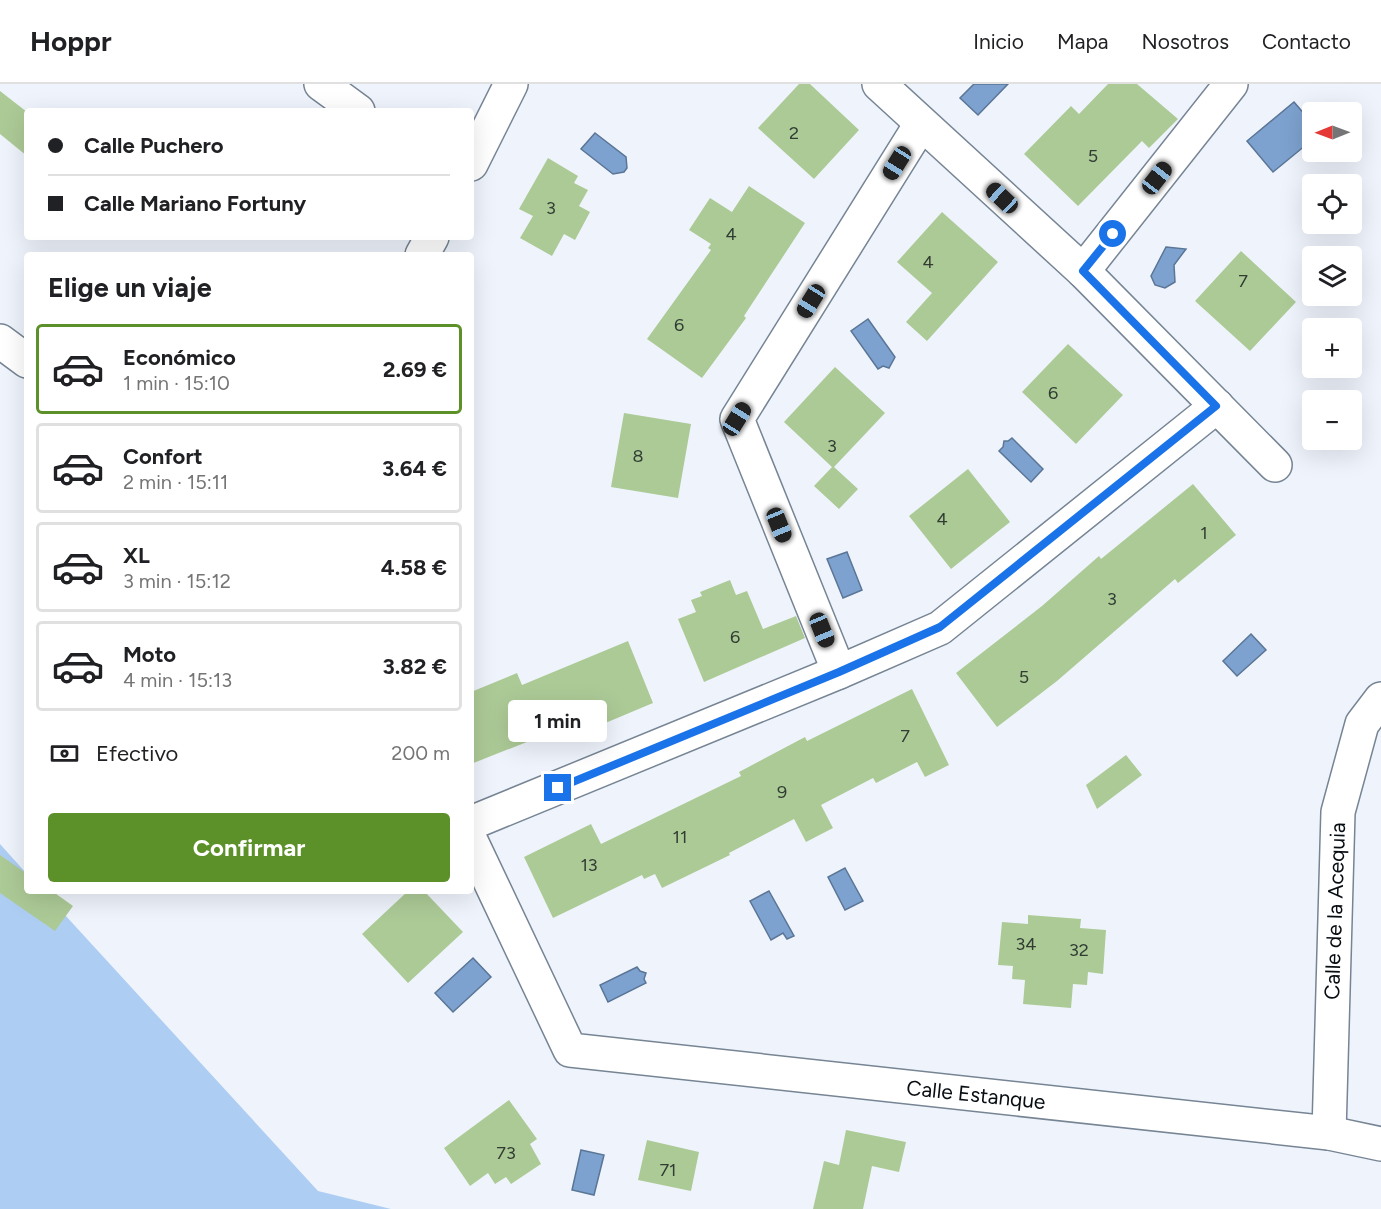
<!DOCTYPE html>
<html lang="es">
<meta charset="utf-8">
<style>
:root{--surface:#fff;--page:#f6f6f6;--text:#202124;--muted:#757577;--line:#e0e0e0;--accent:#5c9028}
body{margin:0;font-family:Figtree,sans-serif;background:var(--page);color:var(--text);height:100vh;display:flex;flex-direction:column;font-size:22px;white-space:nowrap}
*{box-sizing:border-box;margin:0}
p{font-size:20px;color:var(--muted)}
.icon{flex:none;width:33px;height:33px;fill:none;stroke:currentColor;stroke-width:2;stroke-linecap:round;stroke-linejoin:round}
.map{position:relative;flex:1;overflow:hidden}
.sheet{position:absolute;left:24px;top:168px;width:450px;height:642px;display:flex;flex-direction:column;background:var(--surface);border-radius:6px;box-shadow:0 6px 24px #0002}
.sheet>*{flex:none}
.guide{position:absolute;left:24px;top:24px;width:450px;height:132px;border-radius:6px;box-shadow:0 6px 24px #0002;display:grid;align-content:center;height:132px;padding:0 24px;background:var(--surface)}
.needle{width:39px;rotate:269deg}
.fabs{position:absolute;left:1302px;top:18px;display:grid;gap:12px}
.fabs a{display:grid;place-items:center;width:60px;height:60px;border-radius:6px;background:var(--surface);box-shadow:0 6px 24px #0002;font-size:30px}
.end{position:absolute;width:27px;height:27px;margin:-14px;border:8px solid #1a73e8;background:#fff;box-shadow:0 0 0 3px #fff}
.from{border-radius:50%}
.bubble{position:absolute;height:42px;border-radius:6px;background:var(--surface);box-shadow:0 6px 24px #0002;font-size:20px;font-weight:700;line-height:42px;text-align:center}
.car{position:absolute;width:18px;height:36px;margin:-18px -9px;border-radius:8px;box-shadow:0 0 4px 2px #0007;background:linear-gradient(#222 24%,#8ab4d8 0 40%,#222 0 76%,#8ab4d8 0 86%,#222 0)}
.guide b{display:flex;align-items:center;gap:21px;height:57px;font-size:22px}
.guide b+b{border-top:2px solid var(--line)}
.guide i{width:15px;height:15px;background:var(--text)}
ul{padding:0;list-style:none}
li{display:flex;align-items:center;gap:18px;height:90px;margin:0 12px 9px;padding:0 12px;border:3px solid var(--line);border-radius:6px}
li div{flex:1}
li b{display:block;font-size:22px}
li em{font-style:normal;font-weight:700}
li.current{border-color:var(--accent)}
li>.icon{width:54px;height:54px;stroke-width:1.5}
h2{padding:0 24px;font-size:27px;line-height:72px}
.pay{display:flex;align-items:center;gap:15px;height:66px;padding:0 24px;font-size:22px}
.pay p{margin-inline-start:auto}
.cta{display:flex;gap:12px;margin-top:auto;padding:12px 24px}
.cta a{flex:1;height:69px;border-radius:6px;background:var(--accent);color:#fff;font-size:24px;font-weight:700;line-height:69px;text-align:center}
header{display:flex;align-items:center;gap:36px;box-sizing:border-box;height:84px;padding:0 30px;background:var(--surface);border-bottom:2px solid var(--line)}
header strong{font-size:28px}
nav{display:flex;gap:33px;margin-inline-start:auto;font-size:21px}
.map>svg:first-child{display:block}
.green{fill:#aecdf3}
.water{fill:#7da2cf;stroke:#5a7596;stroke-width:1.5}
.building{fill:#acca96}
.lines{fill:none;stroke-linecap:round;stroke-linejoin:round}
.minor-casing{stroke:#768494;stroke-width:36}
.minor{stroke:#fff;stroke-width:33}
.route{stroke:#1a73e8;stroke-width:8}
.labels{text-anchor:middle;stroke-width:6;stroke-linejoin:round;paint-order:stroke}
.number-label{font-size:18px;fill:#313c33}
.street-label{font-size:21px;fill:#080d12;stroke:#fff}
</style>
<header>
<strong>Hoppr</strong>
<nav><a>Inicio</a><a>Mapa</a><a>Nosotros</a><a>Contacto</a></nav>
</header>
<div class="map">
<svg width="1381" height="1125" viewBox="0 0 1381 1125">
<rect width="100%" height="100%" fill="#eff4fc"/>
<path class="green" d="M 0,760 L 27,790 L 27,807 L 43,807 L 318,1107 L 391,1125 L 0,1125 Z"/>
<g class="water">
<path d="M 974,0 L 1008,0 L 978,31 L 960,14 Z"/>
<path d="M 1294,18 L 1312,39 L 1312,56 L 1273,88 L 1247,57 Z"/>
<path d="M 595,49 L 626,73 L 627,84 L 624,88 L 613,90 L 581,65 Z"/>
<path d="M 1166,163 L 1186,165 L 1174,181 L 1175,198 L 1165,204 L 1155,201 L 1151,192 Z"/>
<path d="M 868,235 L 895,273 L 889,284 L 883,282 L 878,285 L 851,247 Z"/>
<path d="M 1012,354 L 1043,385 L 1031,398 L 999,367 L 1003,363 L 1004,357 L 1008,357 Z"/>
<path d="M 847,468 L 862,506 L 843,514 L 827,475 Z"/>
<path d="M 1251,550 L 1266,566 L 1237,592 L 1223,577 Z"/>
<path d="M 845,784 L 863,817 L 845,826 L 828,793 Z"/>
<path d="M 769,807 L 794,852 L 787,855 L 783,849 L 771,856 L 750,817 Z"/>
<path d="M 473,874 L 491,893 L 453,928 L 435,909 Z"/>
<path d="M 637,883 L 640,887 L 646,889 L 644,895 L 646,899 L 608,918 L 600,901 Z"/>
<path d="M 581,1066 L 604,1071 L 594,1111 L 572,1106 Z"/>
</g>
<g class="building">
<path d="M 799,0 L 810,0 L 859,46 L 814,95 L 758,44 Z"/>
<path d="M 1108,0 L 1137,0 L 1178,35 L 1149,64 L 1142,57 L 1078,122 L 1024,70 L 1071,22 L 1079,30 Z"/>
<path d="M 0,7 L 27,28 L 27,72 L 0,50 Z"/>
<path d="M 548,74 L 578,92 L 574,99 L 588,106 L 579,122 L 590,128 L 575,156 L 564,150 L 552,172 L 520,154 L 533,132 L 519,125 Z"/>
<path d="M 749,102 L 805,139 L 744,232 L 746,234 L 702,294 L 647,255 L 711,166 L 708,164 L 711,160 L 689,146 L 710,114 L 732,128 Z"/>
<path d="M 942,128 L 998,178 L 927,257 L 906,238 L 932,209 L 897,178 Z"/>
<path d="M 1241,167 L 1296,218 L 1250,267 L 1195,217 Z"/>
<path d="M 1068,260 L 1123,311 L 1076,360 L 1022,308 Z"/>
<path d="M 835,283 L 885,329 L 834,383 L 858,405 L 839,425 L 814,402 L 832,383 L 784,338 Z"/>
<path d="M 624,329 L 691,340 L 678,414 L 611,403 Z"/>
<path d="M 968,385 L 1010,438 L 951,485 L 909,432 Z"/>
<path d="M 1193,400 L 1236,451 L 1178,499 L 1175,495 L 1057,597 L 997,643 L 956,589 L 1042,522 L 1099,472 L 1101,475 Z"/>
<path d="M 730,496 L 736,511 L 747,507 L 763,545 L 796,532 L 805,554 L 704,598 L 678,535 L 696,528 L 691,516 L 702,512 L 700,508 Z"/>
<path d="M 628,557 L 653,619 L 584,648 L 580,637 L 471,680 L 471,608 L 517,589 L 522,601 Z"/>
<path d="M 912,605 L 949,681 L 925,693 L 917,678 L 876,699 L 873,694 L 821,721 L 833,744 L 806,758 L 794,735 L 729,769 L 730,771 L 662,804 L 655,790 L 644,795 L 642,791 L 553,834 L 524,773 L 591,740 L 601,760 L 741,692 L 739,688 L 805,653 L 807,657 Z"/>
<path d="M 1126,671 L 1142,691 L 1097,725 L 1086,701 Z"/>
<path d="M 0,771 L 27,790 L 27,807 L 52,807 L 73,822 L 55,847 L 0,809 Z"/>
<path d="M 408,807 L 424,807 L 463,848 L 408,899 L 362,850 Z"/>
<path d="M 1028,831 L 1081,835 L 1080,844 L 1106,846 L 1103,890 L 1088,888 L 1087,901 L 1073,900 L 1071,924 L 1023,920 L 1025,896 L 1012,895 L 1013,882 L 998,881 L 1002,838 L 1028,840 Z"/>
<path d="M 509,1016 L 537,1055 L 530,1060 L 541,1080 L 511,1100 L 506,1093 L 495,1100 L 488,1089 L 470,1102 L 444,1064 Z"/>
<path d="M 846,1046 L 906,1058 L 899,1088 L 872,1082 L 863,1125 L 813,1125 L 824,1077 L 839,1081 Z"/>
<path d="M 647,1056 L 699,1068 L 691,1107 L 638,1096 Z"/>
</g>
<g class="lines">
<defs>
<g id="minor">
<path d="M 321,0 L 358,27"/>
<path d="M 879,0 L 1083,187 L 1275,381"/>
<path d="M 471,80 L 511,0"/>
<path d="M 422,171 L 432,153"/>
<path d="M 1083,187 L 1231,0"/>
<path d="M 0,257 L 27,277"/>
<path d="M 839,588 L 737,335 L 921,40"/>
<path d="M 471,739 L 839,588 L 940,544 L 1217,322"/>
<path d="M 471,757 L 570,966 L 1329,1049 L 1381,1060"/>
<path d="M 1329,1049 L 1338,728 L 1362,640 L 1381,615"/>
</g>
</defs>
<use href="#minor" class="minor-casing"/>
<use href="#minor" class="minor"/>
</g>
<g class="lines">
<path class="route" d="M 558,704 L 839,588 L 940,543 L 1216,322 L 1083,187 L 1113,150"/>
</g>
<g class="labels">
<g class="number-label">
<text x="794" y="55">2</text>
<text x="1093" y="78">5</text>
<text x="551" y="130">3</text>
<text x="731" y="156">4</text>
<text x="928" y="184">4</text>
<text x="1243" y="203">7</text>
<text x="679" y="247">6</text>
<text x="1053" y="315">6</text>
<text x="832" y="368">3</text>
<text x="638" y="378">8</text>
<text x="942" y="441">4</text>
<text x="1204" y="455">1</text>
<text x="1112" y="521">3</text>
<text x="735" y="559">6</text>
<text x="1024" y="599">5</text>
<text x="905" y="658">7</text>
<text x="782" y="714">9</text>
<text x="680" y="759">11</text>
<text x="589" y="787">13</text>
<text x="1026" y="866">34</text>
<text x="1079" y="872">32</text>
<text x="506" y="1075">73</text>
<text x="668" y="1092">71</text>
</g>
<g class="street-label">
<text transform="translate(1335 827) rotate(-88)" y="7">Calle de la Acequia</text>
<text transform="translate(976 1011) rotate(6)" y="7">Calle Estanque</text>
</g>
</g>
</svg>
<div class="fabs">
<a><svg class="needle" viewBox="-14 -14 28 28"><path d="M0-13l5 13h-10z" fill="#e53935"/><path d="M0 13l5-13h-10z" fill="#757577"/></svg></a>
<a><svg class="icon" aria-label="locate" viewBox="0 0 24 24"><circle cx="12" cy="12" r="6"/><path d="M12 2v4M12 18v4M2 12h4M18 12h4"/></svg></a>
<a><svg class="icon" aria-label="layers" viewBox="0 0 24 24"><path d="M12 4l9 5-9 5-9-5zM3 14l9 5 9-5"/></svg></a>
<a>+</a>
<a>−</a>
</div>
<i class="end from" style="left:1113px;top:150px"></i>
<i class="end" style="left:558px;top:704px"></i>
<div class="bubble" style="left:508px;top:616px;width:99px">1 min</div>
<i class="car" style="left:897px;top:79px;rotate:212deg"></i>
<i class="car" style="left:1157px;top:94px;rotate:38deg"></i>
<i class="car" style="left:1002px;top:114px;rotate:313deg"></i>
<i class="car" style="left:811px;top:217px;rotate:212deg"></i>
<i class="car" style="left:737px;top:335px;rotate:32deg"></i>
<i class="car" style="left:779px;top:441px;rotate:158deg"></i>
<i class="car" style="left:822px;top:546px;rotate:158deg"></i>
<div class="guide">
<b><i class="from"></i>Calle Puchero</b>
<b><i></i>Calle Mariano Fortuny</b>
</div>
<section class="sheet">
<h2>Elige un viaje</h2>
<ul>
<li class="current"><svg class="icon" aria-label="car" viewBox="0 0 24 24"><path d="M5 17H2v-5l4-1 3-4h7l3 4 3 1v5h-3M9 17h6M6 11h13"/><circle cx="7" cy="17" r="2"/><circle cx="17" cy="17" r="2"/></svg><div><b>Económico</b><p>1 min · 15:10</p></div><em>2.69 €</em></li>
<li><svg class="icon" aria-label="car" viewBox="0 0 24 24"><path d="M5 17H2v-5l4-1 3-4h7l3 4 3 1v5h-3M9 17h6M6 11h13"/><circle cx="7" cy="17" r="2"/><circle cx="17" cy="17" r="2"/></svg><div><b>Confort</b><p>2 min · 15:11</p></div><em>3.64 €</em></li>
<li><svg class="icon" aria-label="car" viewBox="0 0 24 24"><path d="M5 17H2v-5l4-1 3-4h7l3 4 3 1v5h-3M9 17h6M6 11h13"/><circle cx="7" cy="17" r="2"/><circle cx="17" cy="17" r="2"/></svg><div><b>XL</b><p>3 min · 15:12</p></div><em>4.58 €</em></li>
<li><svg class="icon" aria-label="car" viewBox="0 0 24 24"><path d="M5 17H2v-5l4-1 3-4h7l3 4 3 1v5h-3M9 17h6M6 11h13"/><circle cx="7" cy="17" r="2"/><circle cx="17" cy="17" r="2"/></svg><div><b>Moto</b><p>4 min · 15:13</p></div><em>3.82 €</em></li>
</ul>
<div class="pay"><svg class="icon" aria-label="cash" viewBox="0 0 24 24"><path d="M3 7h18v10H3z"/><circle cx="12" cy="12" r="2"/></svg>Efectivo<p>200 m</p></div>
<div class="cta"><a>Confirmar</a></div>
</section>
</div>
